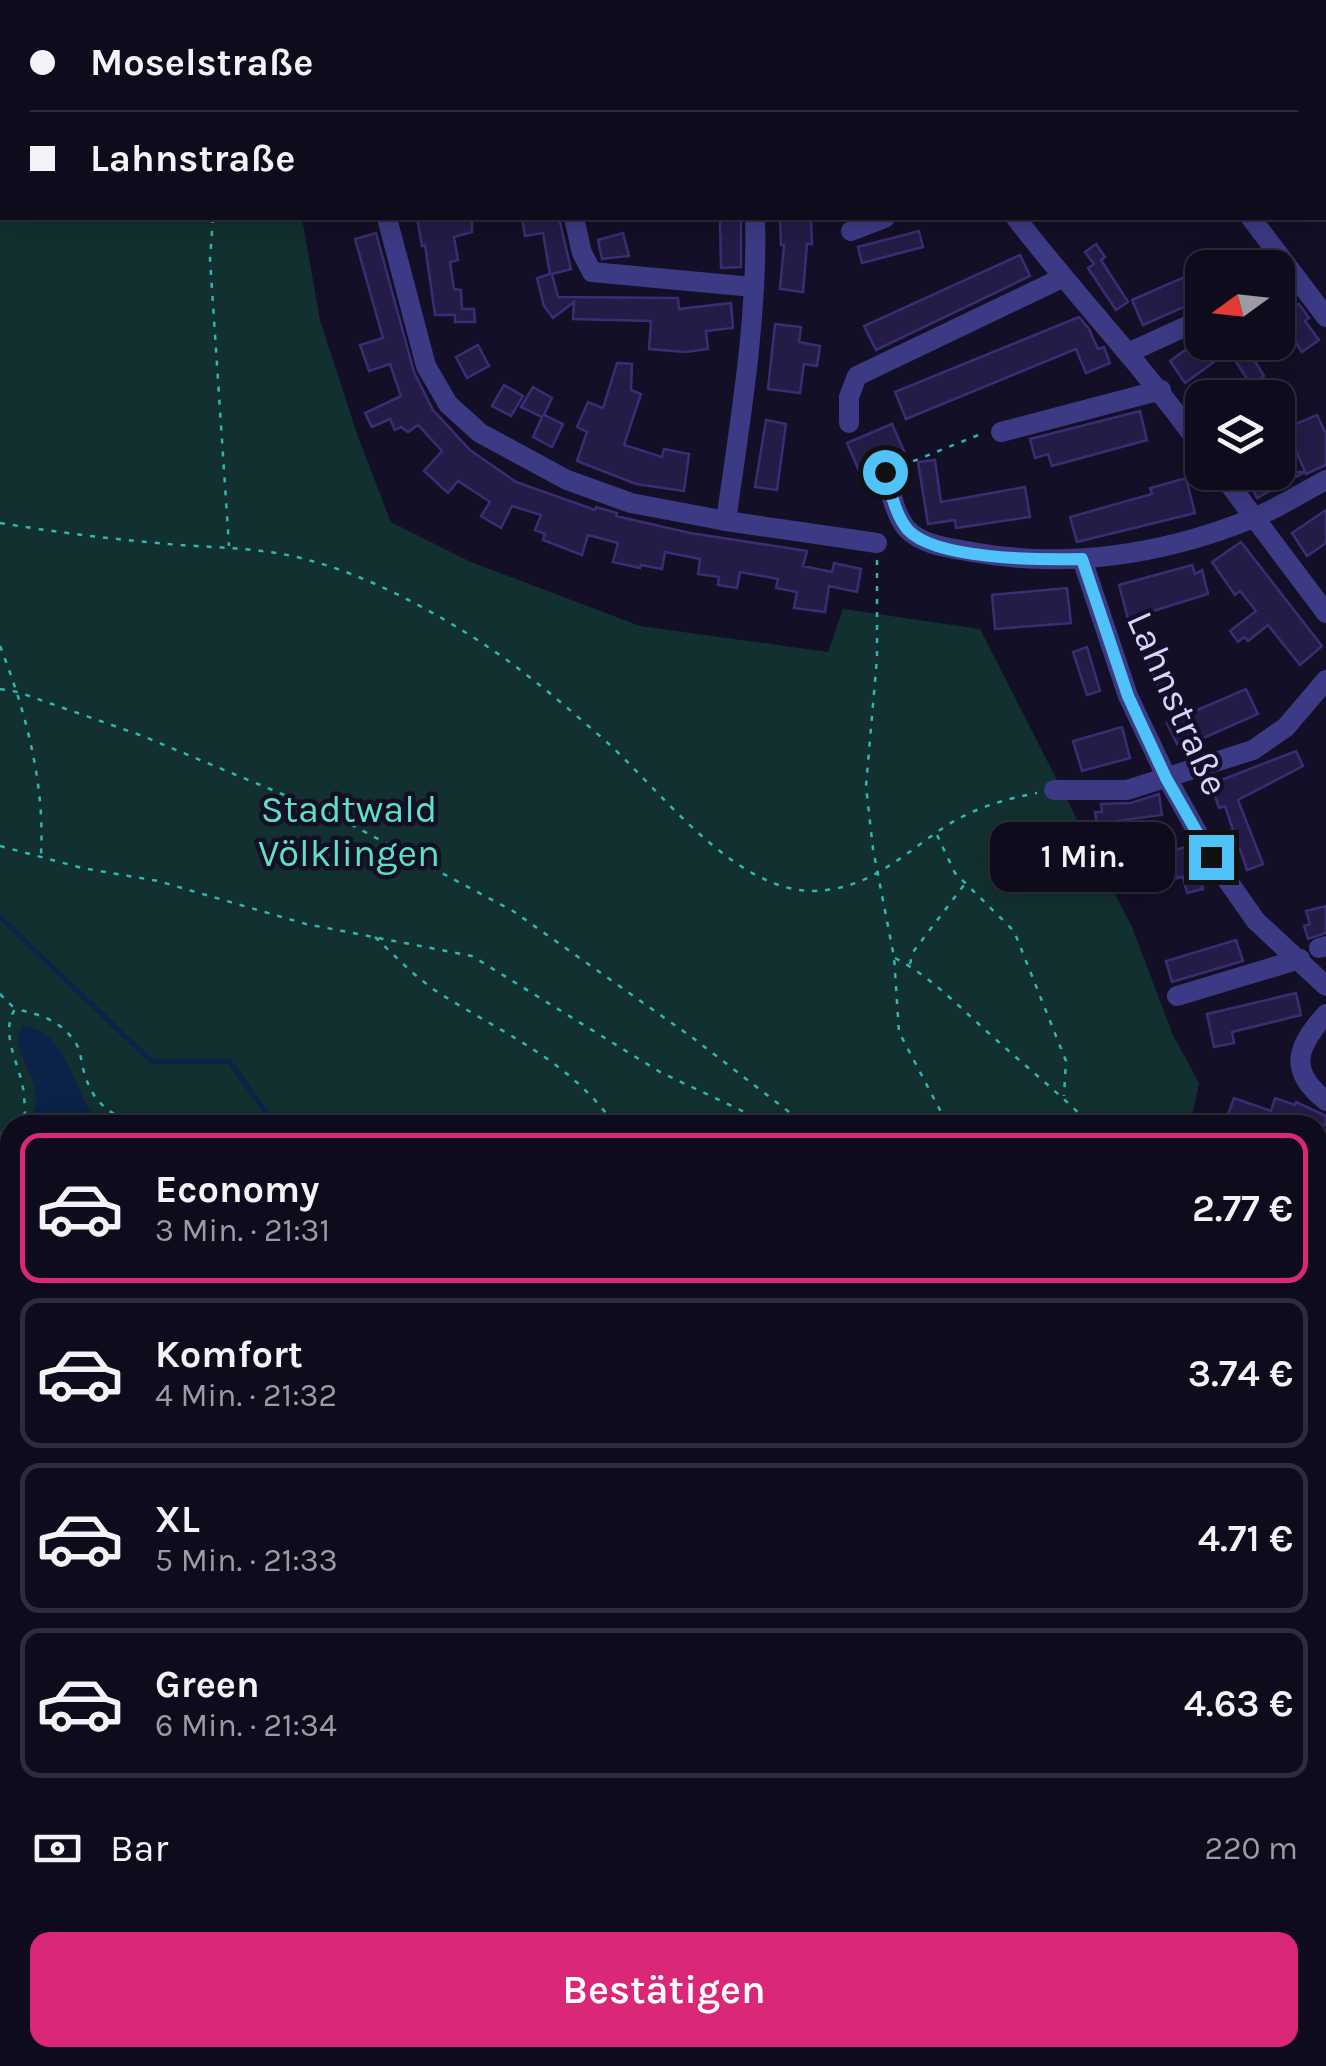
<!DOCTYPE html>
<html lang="de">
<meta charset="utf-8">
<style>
:root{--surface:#0e0b1c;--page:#171425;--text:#f1f3f6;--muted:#9b9ba3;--line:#2e2b3b;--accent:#db2777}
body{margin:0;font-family:Karla,sans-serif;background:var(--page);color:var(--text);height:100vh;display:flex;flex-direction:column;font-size:38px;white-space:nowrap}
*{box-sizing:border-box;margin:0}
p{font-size:32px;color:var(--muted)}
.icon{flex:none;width:55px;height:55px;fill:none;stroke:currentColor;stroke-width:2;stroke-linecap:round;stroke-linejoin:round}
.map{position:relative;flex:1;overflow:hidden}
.details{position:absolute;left:0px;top:1115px;width:1328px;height:952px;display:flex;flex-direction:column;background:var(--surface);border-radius:30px 30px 0 0;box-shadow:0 5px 25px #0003,0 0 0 2px var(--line)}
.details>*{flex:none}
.top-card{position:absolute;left:0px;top:0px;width:1328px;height:220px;box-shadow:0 5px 25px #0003,0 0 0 2px var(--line);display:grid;align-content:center;height:220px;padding:0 30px;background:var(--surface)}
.needle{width:65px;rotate:255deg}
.tools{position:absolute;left:1185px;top:250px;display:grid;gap:20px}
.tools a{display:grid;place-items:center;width:110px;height:110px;border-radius:20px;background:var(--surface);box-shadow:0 5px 25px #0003,0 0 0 2px var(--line);font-size:50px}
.end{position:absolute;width:45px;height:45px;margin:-22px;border:12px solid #4fc3f7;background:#111;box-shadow:0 0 0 5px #111}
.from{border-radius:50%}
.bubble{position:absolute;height:70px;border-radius:20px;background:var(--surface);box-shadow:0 5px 25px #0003,0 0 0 2px var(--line);font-size:32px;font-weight:600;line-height:70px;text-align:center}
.top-card b{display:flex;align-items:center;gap:35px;height:95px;font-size:38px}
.top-card b+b{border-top:2px solid var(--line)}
.top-card i{width:25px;height:25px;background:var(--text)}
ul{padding:18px 0 0;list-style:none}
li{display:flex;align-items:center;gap:30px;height:150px;margin:0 20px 15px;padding:0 10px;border:5px solid var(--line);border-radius:20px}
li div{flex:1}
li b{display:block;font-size:38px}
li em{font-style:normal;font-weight:600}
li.current{border-color:var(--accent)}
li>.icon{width:90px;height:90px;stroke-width:1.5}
.pay{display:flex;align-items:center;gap:25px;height:110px;padding:0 30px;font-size:38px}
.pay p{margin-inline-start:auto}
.button{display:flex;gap:20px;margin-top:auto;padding:20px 30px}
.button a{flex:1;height:115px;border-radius:20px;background:var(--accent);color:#fff;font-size:40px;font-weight:600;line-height:115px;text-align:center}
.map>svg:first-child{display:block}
.green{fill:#12302f}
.water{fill:#0c2248}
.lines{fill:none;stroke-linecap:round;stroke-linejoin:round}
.stream{stroke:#0c2248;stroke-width:5}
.building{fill:#241b47;stroke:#3b2d73;stroke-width:2.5}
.path{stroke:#2fb8b0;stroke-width:2.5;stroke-dasharray:5 8;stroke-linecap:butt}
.service{stroke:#3d3a85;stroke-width:10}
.minor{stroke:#3d3a85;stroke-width:20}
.route{stroke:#4fc3f7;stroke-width:12}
.labels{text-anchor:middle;stroke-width:9;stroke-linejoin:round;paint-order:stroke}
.street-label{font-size:38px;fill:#d9d4ff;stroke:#130f26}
.park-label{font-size:38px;fill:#5fe0c0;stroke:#130f26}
</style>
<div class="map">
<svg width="1326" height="2066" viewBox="0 0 1326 2066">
<rect width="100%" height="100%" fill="#130f26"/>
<g class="green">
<path d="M 0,0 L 272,0 L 2,2 L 2,218 L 302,218 L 320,320 L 358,437 L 391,522 L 471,562 L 640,626 L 828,652 L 843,609 L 980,629 L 1132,927 L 1173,1035 L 1199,1083 L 1192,1118 L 1195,1125 L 10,1125 L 10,2058 L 667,2058 L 684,2066 L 0,2066 Z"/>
<path d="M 1318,1316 L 1326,1319 L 1326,1796 L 1318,1795 Z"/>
<path d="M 1318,1818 L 1326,1819 L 1326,2027 L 1318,2026 Z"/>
</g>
<g class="water">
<path d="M 22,1025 C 72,1034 71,1092 100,1125 L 27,1125 C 51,1089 21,1071 18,1040 C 18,1040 22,1026 22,1025 Z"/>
<path d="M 10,1141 L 10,1284 L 0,1279 L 0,1148 Z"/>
</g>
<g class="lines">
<g class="stream">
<path d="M 0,917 L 152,1062 L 229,1061 L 275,1125"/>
<path d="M 1318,1780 L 1326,1781"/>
</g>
</g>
<g class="building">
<path d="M 417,218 L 472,218 L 472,232 L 454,237 L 458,260 L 450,262 L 454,289 L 461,290 L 462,309 L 474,309 L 475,322 L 455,322 L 455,315 L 435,315 L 425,245 L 422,246 Z"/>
<path d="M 522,218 L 559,218 L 571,269 L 552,274 L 558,297 L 678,298 L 679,309 L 731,303 L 733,328 L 706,331 L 708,349 L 686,352 L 649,349 L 651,321 L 573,319 L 574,302 L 553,318 L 544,306 L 537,278 L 550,274 L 543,233 L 525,236 Z"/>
<path d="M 720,218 L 741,218 L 741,267 L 721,268 Z"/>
<path d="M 780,218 L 811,218 L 812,244 L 807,244 L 803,292 L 780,289 L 784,245 L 781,245 Z"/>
<path d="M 919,231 L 923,247 L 862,263 L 858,247 Z"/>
<path d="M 376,233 L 414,372 L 433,410 L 470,450 L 516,482 L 595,510 L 596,507 L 617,513 L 616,516 L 690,533 L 807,551 L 803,566 L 832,572 L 834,563 L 861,569 L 857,592 L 829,586 L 825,612 L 794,608 L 797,592 L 776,588 L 778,579 L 740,572 L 737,588 L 718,585 L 719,577 L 698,574 L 700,559 L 665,552 L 662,569 L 641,565 L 640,568 L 613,562 L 618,543 L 588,535 L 582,555 L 543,540 L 545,534 L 535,530 L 541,515 L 512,506 L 501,528 L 481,516 L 490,502 L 458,481 L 448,493 L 424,471 L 442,451 L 418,425 L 408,432 L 401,427 L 395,430 L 390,419 L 372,427 L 365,413 L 401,396 L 390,364 L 369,371 L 360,345 L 383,338 L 355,239 Z"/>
<path d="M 623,233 L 629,256 L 602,259 L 598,240 Z"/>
<path d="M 1096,244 L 1105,257 L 1101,260 L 1128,302 L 1116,310 L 1088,268 L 1094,264 L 1085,252 Z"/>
<path d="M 1020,255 L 1030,276 L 876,350 L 864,326 Z"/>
<path d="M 1198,271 L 1202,272 L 1202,299 L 1143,325 L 1132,300 Z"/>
<path d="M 1299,304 L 1309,318 L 1305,321 L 1319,340 L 1302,352 L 1289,332 L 1278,340 L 1278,318 Z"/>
<path d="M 1079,317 L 1089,329 L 1098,349 L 1104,347 L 1110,363 L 1086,373 L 1076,349 L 906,419 L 895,392 Z"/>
<path d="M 775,324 L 801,327 L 799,342 L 820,346 L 817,366 L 804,364 L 800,393 L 768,389 Z"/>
<path d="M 1196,342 L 1274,342 L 1253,358 L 1264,376 L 1251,385 L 1229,351 L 1185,383 L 1170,361 Z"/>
<path d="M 478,345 L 489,366 L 467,378 L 456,357 Z"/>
<path d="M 617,363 L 632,364 L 631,390 L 641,394 L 624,445 L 662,457 L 664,449 L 689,454 L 684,491 L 636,484 L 577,461 L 587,432 L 577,427 L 588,402 L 603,408 Z"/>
<path d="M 504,385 L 523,396 L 511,416 L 492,406 Z"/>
<path d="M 533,387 L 552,398 L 544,415 L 563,424 L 552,447 L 533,437 L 542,417 L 521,407 Z"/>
<path d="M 1140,411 L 1147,440 L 1052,466 L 1048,454 L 1035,458 L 1030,439 Z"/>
<path d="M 1317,415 L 1326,434 L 1326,465 L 1306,474 L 1286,428 Z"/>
<path d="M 766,420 L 786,424 L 777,490 L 755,487 Z"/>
<path d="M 892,424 L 904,451 L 859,471 L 847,443 Z"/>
<path d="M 1278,455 L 1290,472 L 1305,472 L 1257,498 L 1244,472 L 1278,472 Z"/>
<path d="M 935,460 L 941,502 L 1025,487 L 1030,517 L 956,528 L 955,520 L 928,524 L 918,462 Z"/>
<path d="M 1186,478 L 1195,513 L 1077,542 L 1070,517 L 1152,494 L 1150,488 Z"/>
<path d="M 1326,510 L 1326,543 L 1307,556 L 1292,533 Z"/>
<path d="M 1241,542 L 1322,646 L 1300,665 L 1268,625 L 1248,641 L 1244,637 L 1238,642 L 1230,631 L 1256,611 L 1240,591 L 1235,595 L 1212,562 Z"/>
<path d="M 1192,565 L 1195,574 L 1202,570 L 1208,594 L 1128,619 L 1119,585 Z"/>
<path d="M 1067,588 L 1071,623 L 995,629 L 992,595 Z"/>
<path d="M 1087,647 L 1100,691 L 1087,695 L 1073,652 Z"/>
<path d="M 1159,649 L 1176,693 L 1162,698 L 1145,655 Z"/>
<path d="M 1246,689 L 1258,714 L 1190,744 L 1188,739 L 1177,744 L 1167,723 Z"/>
<path d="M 1122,727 L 1130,758 L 1082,771 L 1073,741 Z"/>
<path d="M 1296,751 L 1303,766 L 1238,800 L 1263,864 L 1247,870 L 1240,849 L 1234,851 L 1227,832 L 1233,830 L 1225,806 L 1219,808 L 1211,784 Z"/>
<path d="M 1159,794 L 1162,815 L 1115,821 L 1116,830 L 1098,831 L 1095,812 L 1102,812 L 1101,804 L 1131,803 Z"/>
<path d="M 1185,847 L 1193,874 L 1199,872 L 1203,889 L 1187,893 L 1183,877 L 1177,878 L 1169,852 Z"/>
<path d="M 1326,906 L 1326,933 L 1308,939 L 1304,926 L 1310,924 L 1306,911 Z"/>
<path d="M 1236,940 L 1243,961 L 1172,982 L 1166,961 Z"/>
<path d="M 1296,993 L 1301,1015 L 1232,1032 L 1234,1043 L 1214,1047 L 1207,1014 Z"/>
<path d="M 1234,1098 L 1271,1111 L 1275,1098 L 1295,1105 L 1296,1102 L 1326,1116 L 1326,1125 L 1224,1125 Z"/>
</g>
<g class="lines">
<g class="path">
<path d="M 231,2 L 231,0"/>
<path d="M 213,218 L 210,259 L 229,546"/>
<path d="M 901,466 L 981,434"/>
<path d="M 0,523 C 60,533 120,540 180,545 C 223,548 266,548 308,560 C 369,576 432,610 485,645 C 529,674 569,709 609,744 C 662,793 735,891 813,891 C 869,890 902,855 946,826 C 974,808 1005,799 1037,793"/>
<path d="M 877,560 L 877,658 L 866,786 L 873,849 L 894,957 L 899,1032 L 941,1112 L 941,1125"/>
<path d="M 0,646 C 26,712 45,784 41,854"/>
<path d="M 0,689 L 18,692 L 140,735 L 335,816 L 513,911 L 693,1038 L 806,1125"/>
<path d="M 937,835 L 955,873 L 1014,931 L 1066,1061 L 1064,1096"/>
<path d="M 0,846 L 82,868 L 158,881 L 306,924 L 472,956 L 660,1072 L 772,1125"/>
<path d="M 375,937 C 396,957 415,977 439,993 C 504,1034 569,1060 615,1125"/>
<path d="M 895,958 C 933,978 960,1008 992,1036 C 1025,1066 1059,1093 1091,1125"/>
<path d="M 910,964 L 913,952 L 964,885"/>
<path d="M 0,994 L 14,1008"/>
<path d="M 14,1125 L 25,1113 C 24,1105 25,1096 23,1088 C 18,1061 0,1033 15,1009 C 39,1014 60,1020 75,1042 C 81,1050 81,1062 84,1072 C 93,1105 113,1118 145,1125"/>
<path d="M 0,1134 L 10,1129"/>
<path d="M 1318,1269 L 1326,1271"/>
<path d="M 0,1288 L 10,1293"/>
<path d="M 1318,1537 L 1326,1557"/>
<path d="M 1318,1688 L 1326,1696"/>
<path d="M 1221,2061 L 1254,2066"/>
</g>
<g class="service">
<path d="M 1172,2058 L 1178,2066"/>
<path d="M 806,2066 L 811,2058"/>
<path d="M 943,2066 L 947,2058"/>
</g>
<g class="minor">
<path d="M 350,0 L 350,2"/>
<path d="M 523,0 L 524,2"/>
<path d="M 704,0 L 704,2"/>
<path d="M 769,0 L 770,2"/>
<path d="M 1113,0 L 1115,2"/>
<path d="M 917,2 L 930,0"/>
<path d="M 1325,171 L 1326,170"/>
<path d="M 387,218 L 426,366 L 448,404 L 480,433 L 567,480 L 631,503 L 726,521 L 877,543"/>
<path d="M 574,218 L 582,253 L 592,272 L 753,287"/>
<path d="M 1016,218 C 1076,296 1144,367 1202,448"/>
<path d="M 1251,218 L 1326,317"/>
<path d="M 851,231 L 885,218"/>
<path d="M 1130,352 L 1202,319"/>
<path d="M 849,423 L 849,397 L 857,376 L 1062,278"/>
<path d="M 1001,432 L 1161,390"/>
<path d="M 885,472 C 890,490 895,515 907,529 C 923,546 951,548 972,552 C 1066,569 1162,555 1251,519 C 1277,509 1301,493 1326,480"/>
<path d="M 1220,472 L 1326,613"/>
<path d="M 726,521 C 740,421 758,318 755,218"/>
<path d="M 1082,559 L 1128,696 L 1167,778 L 1211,857 L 1256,921 L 1326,986"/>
<path d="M 1054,790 L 1127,790 L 1253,750 L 1286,727 L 1326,680"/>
<path d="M 1319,948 L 1326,946"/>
<path d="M 1177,996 L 1300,959"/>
<path d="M 1326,1014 C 1297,1047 1287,1070 1326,1101"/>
<path d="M 1318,1316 L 1326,1319"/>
</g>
</g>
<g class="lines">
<path class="route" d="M 885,472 C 891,491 895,515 908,530 C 936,560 1042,560 1082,559 L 1128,696 L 1166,778 L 1211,857"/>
</g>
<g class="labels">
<g class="street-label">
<text transform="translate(1178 703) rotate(66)" y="13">Lahnstraße</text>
</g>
<g class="park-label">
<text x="349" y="822">Stadtwald<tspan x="349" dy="44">Völklingen</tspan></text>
</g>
</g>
</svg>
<div class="tools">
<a><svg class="needle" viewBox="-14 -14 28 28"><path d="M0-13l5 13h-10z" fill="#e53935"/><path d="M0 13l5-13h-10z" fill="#9b9ba3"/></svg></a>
<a><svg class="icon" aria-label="layers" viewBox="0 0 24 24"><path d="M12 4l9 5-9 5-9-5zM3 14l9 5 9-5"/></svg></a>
</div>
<i class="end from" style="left:885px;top:472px"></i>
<i class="end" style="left:1211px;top:857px"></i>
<div class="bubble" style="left:990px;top:822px;width:185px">1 Min.</div>
<div class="top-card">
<b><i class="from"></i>Moselstraße</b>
<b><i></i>Lahnstraße</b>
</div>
<section class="details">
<ul>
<li class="current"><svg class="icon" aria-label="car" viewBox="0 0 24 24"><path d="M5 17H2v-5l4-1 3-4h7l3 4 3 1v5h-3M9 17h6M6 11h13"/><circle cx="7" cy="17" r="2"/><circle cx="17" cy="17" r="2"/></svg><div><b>Economy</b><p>3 Min. · 21:31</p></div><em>2.77 €</em></li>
<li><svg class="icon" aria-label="car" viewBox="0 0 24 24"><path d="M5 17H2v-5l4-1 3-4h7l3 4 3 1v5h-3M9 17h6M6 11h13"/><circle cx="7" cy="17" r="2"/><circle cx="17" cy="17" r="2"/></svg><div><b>Komfort</b><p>4 Min. · 21:32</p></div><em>3.74 €</em></li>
<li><svg class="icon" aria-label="car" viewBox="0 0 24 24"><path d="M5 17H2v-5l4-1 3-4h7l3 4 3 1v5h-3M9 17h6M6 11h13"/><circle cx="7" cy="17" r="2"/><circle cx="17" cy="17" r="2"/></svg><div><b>XL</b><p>5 Min. · 21:33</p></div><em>4.71 €</em></li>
<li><svg class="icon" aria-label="car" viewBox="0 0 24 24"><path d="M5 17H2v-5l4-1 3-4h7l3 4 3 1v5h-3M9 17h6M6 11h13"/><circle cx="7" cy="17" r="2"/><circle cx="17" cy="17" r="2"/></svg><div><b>Green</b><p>6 Min. · 21:34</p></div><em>4.63 €</em></li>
</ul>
<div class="pay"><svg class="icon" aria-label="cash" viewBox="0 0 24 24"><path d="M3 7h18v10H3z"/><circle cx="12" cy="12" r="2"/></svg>Bar<p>220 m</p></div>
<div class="button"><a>Bestätigen</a></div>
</section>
</div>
